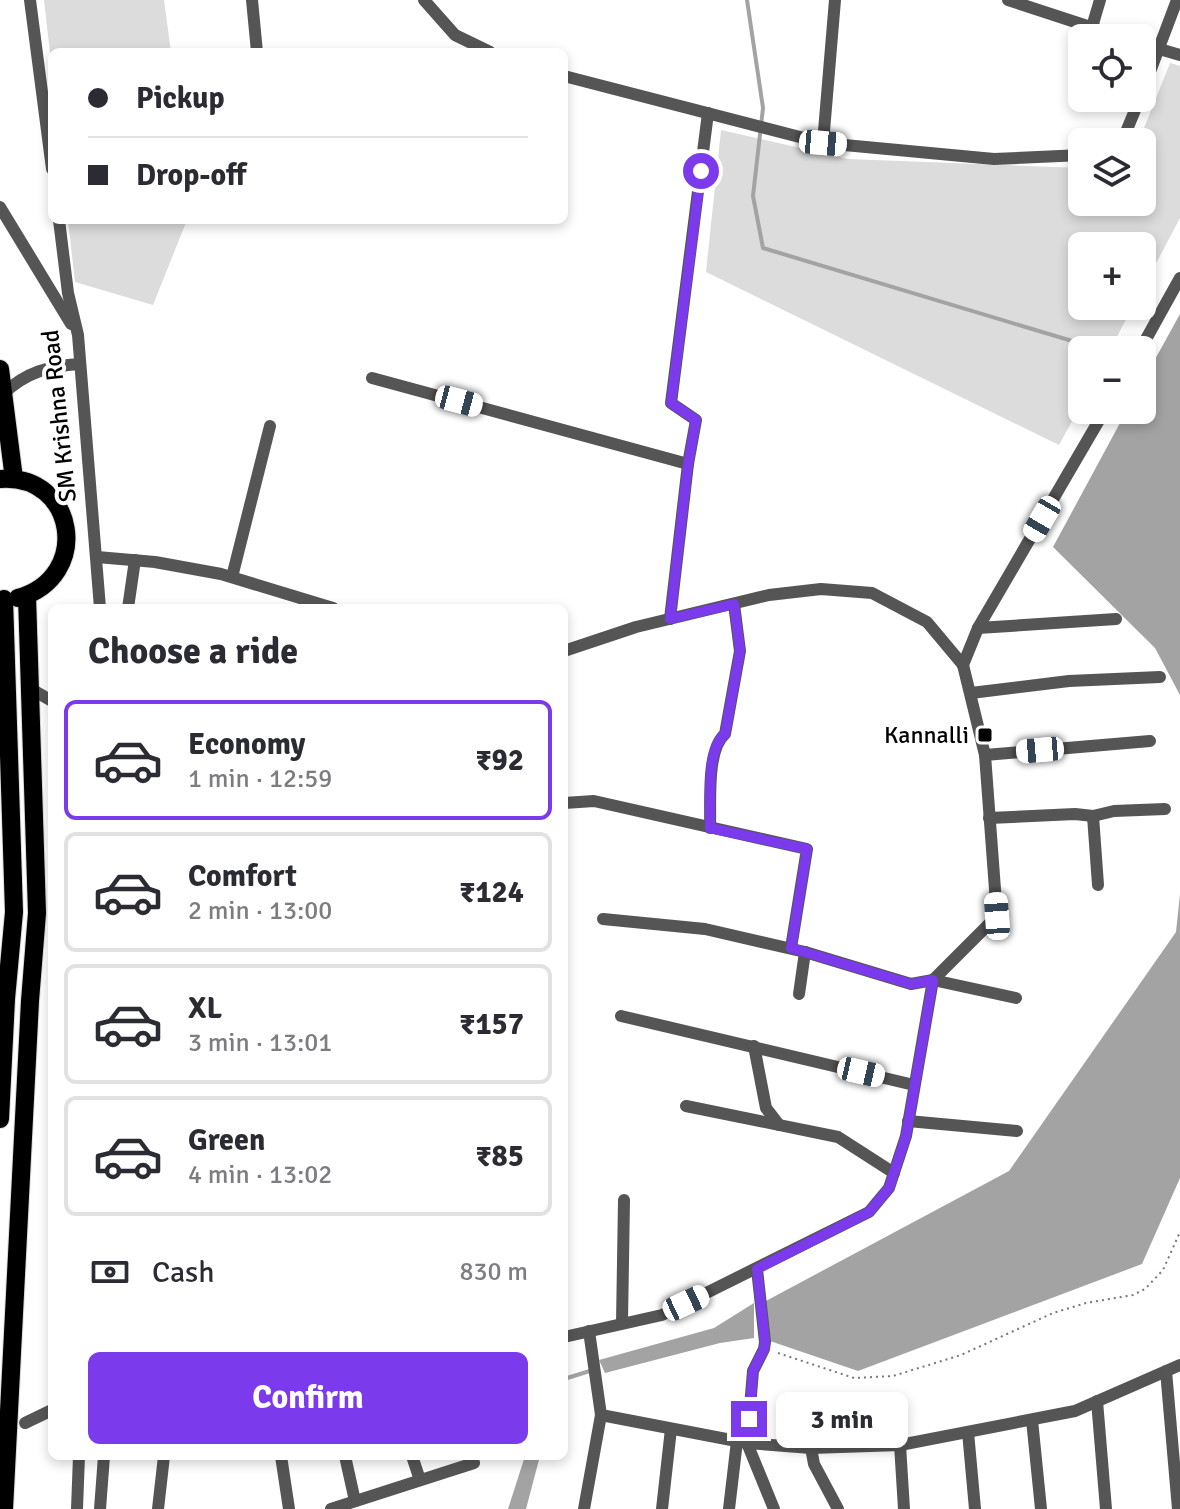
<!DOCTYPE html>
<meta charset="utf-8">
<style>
:root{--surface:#fff;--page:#f7f7f7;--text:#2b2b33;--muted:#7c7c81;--line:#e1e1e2;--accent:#7c3aed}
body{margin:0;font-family:Signika,sans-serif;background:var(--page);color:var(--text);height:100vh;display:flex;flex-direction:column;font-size:30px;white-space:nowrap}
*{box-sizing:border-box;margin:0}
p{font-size:26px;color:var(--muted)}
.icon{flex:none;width:44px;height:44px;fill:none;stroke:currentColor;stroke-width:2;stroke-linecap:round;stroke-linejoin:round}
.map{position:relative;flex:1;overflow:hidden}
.sheet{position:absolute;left:48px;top:604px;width:520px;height:856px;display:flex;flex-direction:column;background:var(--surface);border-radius:12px;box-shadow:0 4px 12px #0003}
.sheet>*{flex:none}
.banner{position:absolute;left:48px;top:48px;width:520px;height:176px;border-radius:12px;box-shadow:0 4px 12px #0003;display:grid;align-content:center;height:176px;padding:0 40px;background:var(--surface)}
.fabs{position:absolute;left:1068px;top:24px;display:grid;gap:16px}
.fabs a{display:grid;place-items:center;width:88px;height:88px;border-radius:12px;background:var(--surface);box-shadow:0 4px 12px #0003;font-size:40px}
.end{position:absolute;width:36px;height:36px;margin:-18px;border:10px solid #7c3aed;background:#fff;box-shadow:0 0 0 4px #fff}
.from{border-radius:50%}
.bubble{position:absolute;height:56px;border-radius:12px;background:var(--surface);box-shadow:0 4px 12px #0003;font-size:26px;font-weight:700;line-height:56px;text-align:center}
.car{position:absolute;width:24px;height:48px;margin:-24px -12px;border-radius:10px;box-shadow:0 0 6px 2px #0007;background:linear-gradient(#fff 24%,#345 0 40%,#fff 0 76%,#345 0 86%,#fff 0)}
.banner b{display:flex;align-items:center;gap:28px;height:76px;font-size:30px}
.banner b+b{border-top:2px solid var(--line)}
.banner i{width:20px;height:20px;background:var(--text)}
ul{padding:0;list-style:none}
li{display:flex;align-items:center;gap:24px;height:120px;margin:0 16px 12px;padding:0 24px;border:4px solid var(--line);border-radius:12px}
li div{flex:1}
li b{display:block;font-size:30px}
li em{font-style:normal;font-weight:700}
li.on{border-color:var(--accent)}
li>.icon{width:72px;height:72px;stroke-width:1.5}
h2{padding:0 40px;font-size:36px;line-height:96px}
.pay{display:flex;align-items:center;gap:20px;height:88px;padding:0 40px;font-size:30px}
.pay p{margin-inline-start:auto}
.primary-button{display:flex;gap:16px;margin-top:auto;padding:16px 40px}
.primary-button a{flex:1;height:92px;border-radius:12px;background:var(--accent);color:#fff;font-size:32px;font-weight:700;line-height:92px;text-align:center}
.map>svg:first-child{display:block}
.green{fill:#dcdcdc}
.water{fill:#a3a3a3}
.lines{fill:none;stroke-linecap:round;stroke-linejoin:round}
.stream{stroke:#a3a3a3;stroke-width:4}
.highway-casing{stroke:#dbdbdb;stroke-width:20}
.path{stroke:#777;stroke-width:2;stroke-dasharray:2 4;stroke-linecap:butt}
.minor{stroke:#555;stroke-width:12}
.highway{stroke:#000;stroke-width:18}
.route{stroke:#7c3aed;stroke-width:10}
.poi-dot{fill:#000;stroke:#fff;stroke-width:3}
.labels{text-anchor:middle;stroke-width:8;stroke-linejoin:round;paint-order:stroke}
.street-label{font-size:24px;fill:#000;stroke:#fff}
.poi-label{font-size:24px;fill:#000;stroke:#fff;text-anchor:end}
</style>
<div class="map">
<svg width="1180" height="1509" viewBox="0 0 1180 1509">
<rect width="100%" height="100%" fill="#fff"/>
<g class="green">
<path d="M 44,0 L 164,0 L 171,52 L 52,52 L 52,71 Z"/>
<path d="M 1170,63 L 1180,66 L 1180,218 L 1142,290 L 1142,246 L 1082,246 L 1082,306 L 1133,306 L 1110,350 L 1082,350 L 1082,403 L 1059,445 L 706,272 L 721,130 L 848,159 L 1082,168 L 1082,202 L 1142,202 L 1142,142 L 1131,142 L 1142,133 Z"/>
<path d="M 68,220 L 187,220 L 153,305 L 75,282 Z"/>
</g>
<g class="water">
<path d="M 1180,314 L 1180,695 L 1155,648 L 1053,547 L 1127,410 L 1142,410 L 1142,383 Z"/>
<path d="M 1180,894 L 1180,1178 L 1142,1264 L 858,1371 L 770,1341 L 764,1302 L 1009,1171 L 1176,932 Z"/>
<path d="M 754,1303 L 754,1338 L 720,1343 L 605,1373 L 599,1360 L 714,1328 Z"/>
<path d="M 525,1456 L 540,1456 L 526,1509 L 508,1509 Z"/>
</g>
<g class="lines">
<g class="stream">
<path d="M 747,0 L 763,108 L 753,196 L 763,248 L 1102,350"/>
<path d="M 1142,363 L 1155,367"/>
<path d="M 564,1379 L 593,1370"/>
</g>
<defs>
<g id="highway">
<path d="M 0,369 L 14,479"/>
<path d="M 0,479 C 76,473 93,577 18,598"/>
<path d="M 0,1119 L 6,999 L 14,912 L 4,599"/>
<path d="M 4,1509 L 30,1001 L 37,913 L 27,596"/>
</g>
</defs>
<use href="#highway" class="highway-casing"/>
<path class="path" d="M 778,1353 L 854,1378 L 893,1376 L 961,1355 L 1053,1313 L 1086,1303 L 1133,1295 L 1145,1289 L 1163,1270 L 1180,1232"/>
<g class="minor">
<path d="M 30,0 L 52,169"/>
<path d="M 252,0 L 257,52"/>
<path d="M 424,0 L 455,35 L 490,52"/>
<path d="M 1008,0 L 1124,38"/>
<path d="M 1092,27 L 1100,0"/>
<path d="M 1142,44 L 1180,55"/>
<path d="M 564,76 L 823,143 L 994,159 L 1082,155"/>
<path d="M 1142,93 L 1177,0"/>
<path d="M 1108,142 L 1126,132 L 1140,98"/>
<path d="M 823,143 L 835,0"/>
<path d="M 0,207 L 71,324"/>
<path d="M 59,220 L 68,293 L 78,335 L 100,608"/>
<path d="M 1140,350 L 1180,278"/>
<path d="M 372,378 L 688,464"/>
<path d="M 3,394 C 26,372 49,366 80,364"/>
<path d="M 97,557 L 155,562 L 221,574 L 333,608"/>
<path d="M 232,577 L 270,426"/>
<path d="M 128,608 L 135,560"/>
<path d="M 670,619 L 688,464 L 696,420 L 671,403 L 708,113"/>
<path d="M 978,628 L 1116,619"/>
<path d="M 564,651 L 636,627 L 769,595 L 821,589 L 872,593 L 927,622 L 963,665"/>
<path d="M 31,689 L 52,701"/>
<path d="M 971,693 L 1069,681 L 1160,677"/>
<path d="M 985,755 L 1150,741"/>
<path d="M 564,803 L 594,801 L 807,849 L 791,948"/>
<path d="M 1093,816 L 1098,885"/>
<path d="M 989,818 L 1075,814 L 1093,816 L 1114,811 L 1165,809"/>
<path d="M 710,828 C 711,804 706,750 725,734 L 740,651 L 734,604"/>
<path d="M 603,919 L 705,929 L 805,952 L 911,984 L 933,980 L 1016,998"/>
<path d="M 799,994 L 805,952"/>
<path d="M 621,1016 L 914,1085"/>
<path d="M 754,1046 L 766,1108 L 779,1125"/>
<path d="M 686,1106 L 838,1137 L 894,1173"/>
<path d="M 908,1121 L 1017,1131"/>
<path d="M 757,1269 L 765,1342 L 764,1349 L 753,1371 L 747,1443 L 774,1509"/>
<path d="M 622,1323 L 624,1200"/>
<path d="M 589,1331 L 601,1415 L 747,1443 L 811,1448 L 900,1445 L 1075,1411 L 1180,1365"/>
<path d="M 564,1337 L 662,1315 L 869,1212 L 889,1188 L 906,1136 L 933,980 L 997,916 L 985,755 L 963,665 L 978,628 L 1105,410"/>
<path d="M 1166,1371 L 1178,1509"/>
<path d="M 1097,1401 L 1106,1509"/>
<path d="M 1032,1420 L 1041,1509"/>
<path d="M 25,1423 L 52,1410"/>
<path d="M 968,1432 L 975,1509"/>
<path d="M 900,1445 L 904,1509"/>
<path d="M 811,1448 L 814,1464 L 838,1509"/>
<path d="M 281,1456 L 289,1509"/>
<path d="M 345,1456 L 355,1501"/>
<path d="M 412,1456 L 420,1480"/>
<path d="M 77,1509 L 79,1456"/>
<path d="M 100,1509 L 104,1456"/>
<path d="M 158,1509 L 164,1456"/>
<path d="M 331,1509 L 474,1463 L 472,1456"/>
<path d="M 584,1509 L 601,1415"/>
<path d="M 662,1509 L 671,1429"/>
<path d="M 729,1509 L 737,1441"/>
</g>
<use href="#highway" class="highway"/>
</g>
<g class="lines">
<path class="route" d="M 701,171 L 671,403 L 696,420 L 688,464 L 670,619 L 734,604 L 740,651 L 725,734 C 705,750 711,804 710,828 L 807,849 L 791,948 L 911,984 L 933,980 L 906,1136 L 889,1188 L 869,1212 L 757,1269 L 765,1342 L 764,1349 L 753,1371 L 749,1419"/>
</g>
<rect class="poi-dot" x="977" y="727" width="16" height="16" rx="4"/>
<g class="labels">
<g class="street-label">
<text transform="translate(59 416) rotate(-96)" y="8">SM Krishna Road</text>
</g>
<g class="poi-label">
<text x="969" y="743">Kannalli</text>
</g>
</g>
</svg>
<div class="fabs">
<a><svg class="icon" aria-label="locate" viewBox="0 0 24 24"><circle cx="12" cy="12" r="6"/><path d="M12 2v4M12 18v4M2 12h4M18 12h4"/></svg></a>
<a><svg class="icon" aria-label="layers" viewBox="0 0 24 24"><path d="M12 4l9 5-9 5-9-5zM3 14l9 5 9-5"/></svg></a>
<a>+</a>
<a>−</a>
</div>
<i class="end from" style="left:701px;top:171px"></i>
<i class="end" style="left:749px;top:1419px"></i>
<div class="bubble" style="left:776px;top:1392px;width:132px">3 min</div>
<i class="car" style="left:823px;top:143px;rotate:95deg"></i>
<i class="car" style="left:459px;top:401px;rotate:105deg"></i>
<i class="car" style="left:1042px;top:519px;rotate:210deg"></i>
<i class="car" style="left:1040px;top:750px;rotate:265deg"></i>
<i class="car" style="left:997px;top:916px;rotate:356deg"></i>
<i class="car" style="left:861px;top:1072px;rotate:103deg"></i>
<i class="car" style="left:686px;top:1303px;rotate:65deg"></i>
<div class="banner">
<b><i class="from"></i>Pickup</b>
<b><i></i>Drop-off</b>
</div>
<section class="sheet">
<h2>Choose a ride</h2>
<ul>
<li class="on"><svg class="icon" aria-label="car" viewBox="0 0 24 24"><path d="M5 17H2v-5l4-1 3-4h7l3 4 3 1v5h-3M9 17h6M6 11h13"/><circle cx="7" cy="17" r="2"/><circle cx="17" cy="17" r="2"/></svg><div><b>Economy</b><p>1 min · 12:59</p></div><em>₹92</em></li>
<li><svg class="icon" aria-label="car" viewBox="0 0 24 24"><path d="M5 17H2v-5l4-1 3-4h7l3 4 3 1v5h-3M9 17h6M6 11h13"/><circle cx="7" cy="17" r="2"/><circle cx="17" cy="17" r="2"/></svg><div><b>Comfort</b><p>2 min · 13:00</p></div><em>₹124</em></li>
<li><svg class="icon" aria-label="car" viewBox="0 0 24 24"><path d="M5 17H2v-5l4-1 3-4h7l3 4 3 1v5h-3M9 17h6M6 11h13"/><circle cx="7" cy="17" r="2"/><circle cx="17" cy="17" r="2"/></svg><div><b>XL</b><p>3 min · 13:01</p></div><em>₹157</em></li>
<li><svg class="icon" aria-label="car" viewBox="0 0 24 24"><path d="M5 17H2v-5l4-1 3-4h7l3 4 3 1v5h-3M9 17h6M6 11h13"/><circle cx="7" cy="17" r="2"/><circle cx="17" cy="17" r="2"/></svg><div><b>Green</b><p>4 min · 13:02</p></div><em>₹85</em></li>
</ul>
<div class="pay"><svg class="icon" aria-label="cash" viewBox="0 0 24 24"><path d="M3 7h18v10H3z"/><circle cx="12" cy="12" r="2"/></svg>Cash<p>830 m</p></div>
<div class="primary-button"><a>Confirm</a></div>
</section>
</div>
